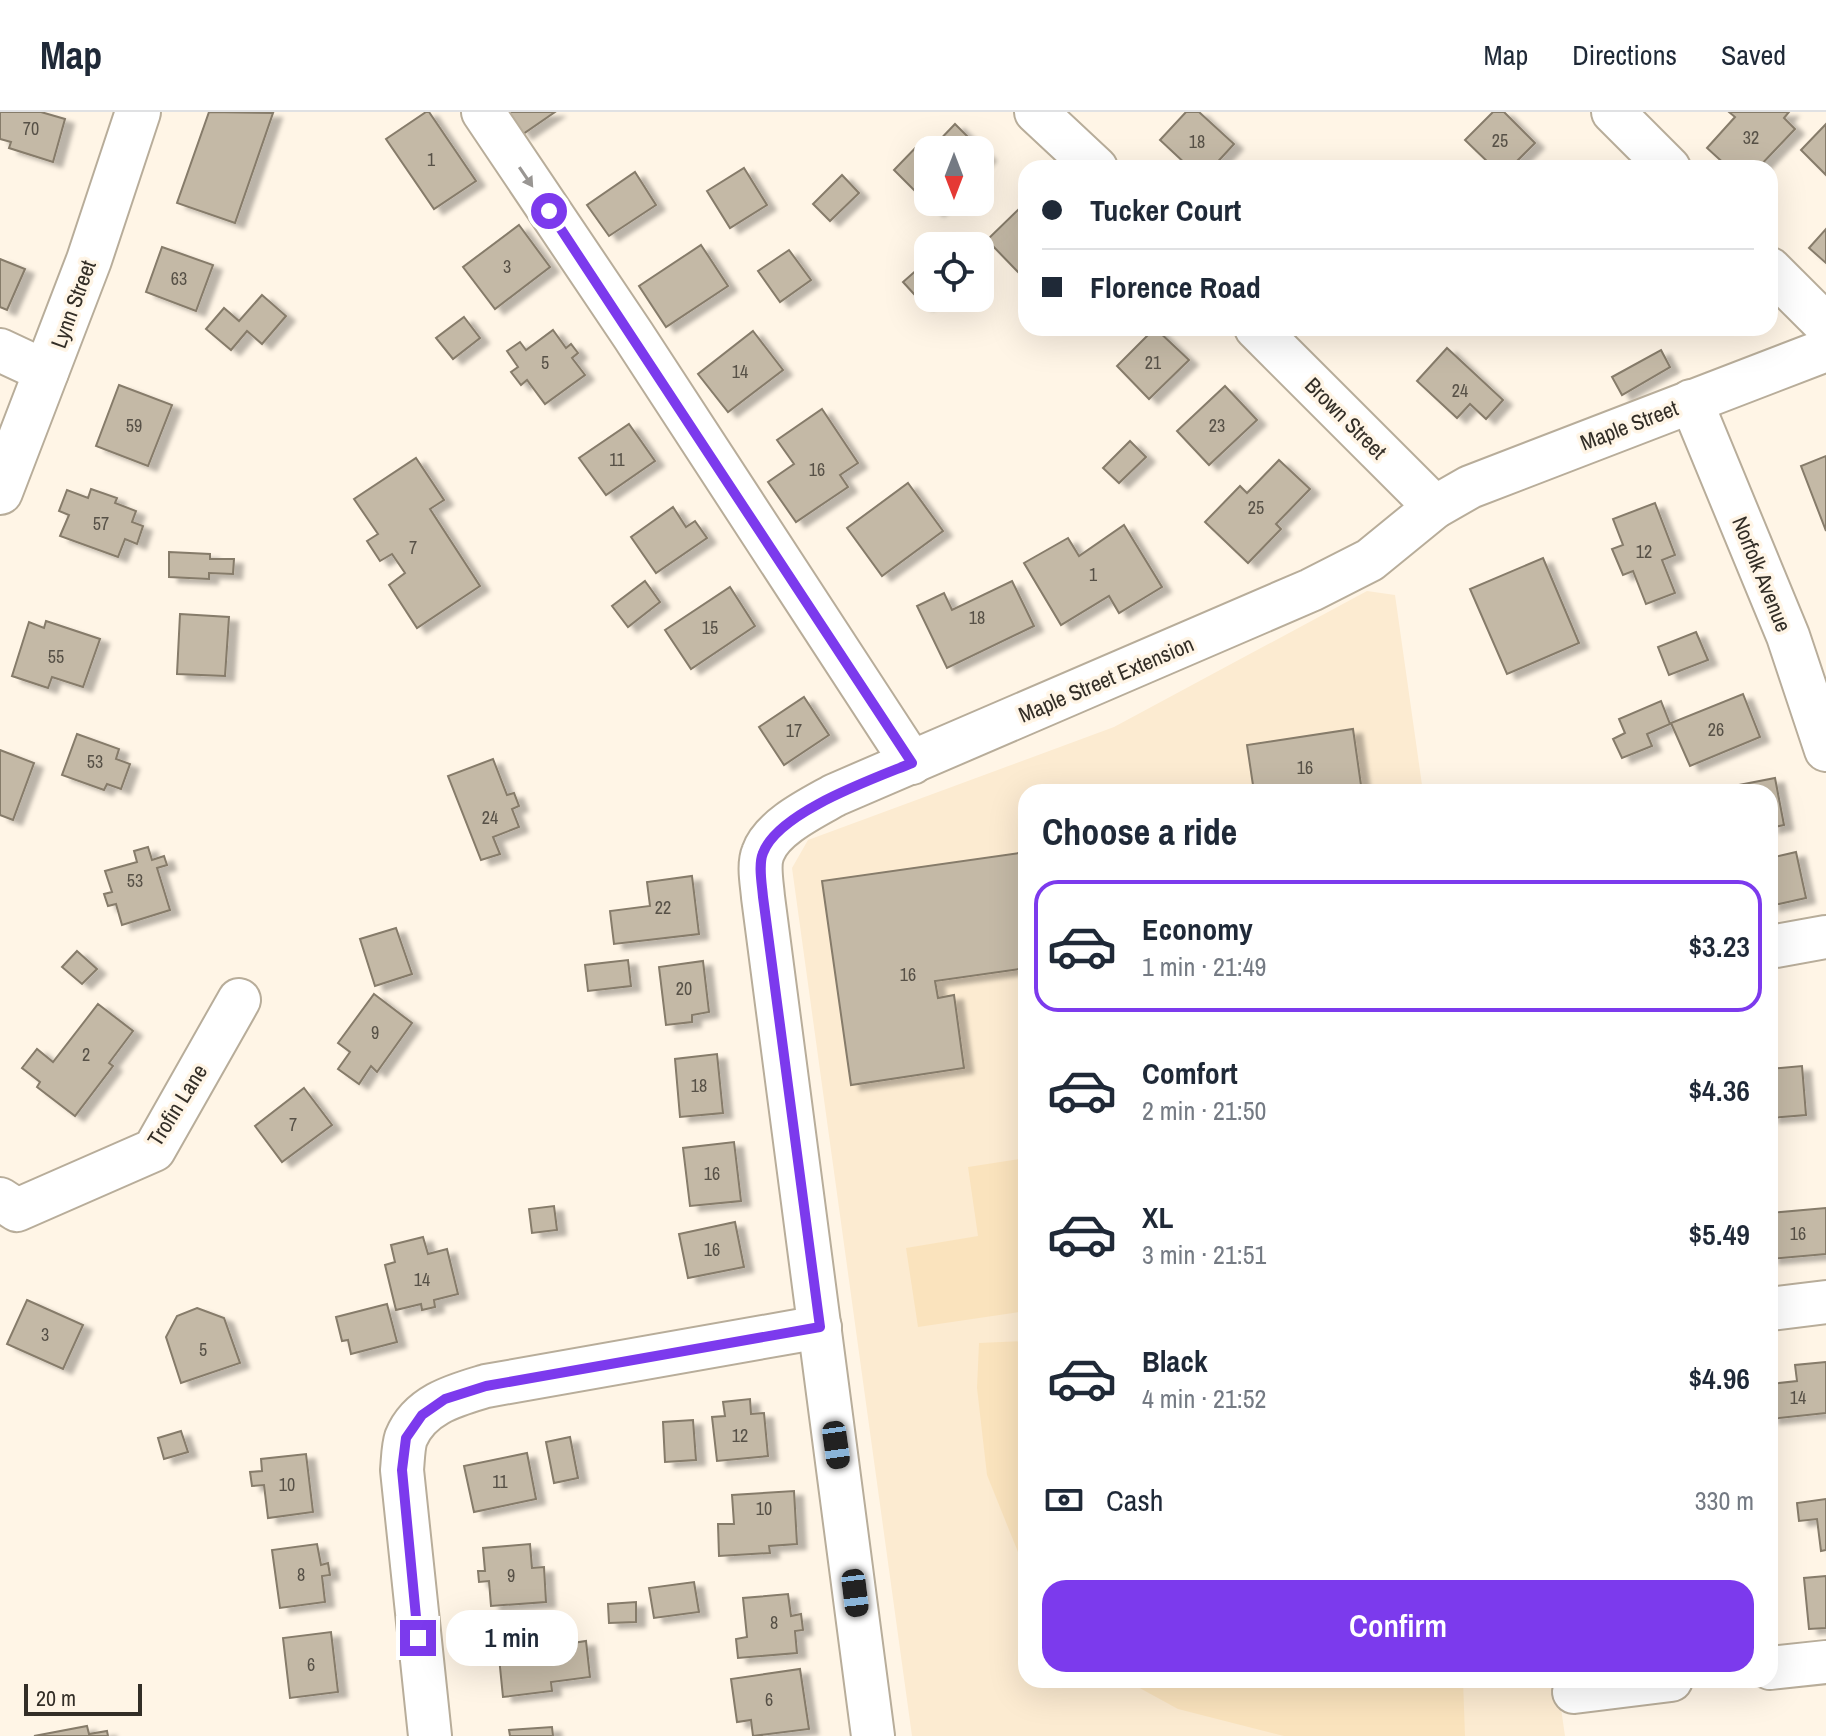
<!DOCTYPE html>
<meta charset="utf-8">
<style>
:root{--surface:#fff;--page:#f2f2f3;--text:#1f2937;--muted:#747a83;--line:#e0e1e3;--accent:#7c3aed}
body{margin:0;font-family:"Archivo Narrow",sans-serif;background:var(--page);color:var(--text);height:100vh;display:flex;flex-direction:column;font-size:30px;white-space:nowrap}
*{box-sizing:border-box;margin:0}
p{font-size:26px;color:var(--muted)}
.icon{flex:none;width:44px;height:44px;fill:none;stroke:currentColor;stroke-width:2;stroke-linecap:round;stroke-linejoin:round}
.map{position:relative;flex:1;overflow:hidden}
.side{position:absolute;left:1018px;top:672px;width:760px;height:904px;display:flex;flex-direction:column;background:var(--surface);border-radius:24px;box-shadow:0 8px 32px #0002}
.side>*{flex:none}
.banner{position:absolute;left:1018px;top:48px;width:760px;height:176px;border-radius:24px;box-shadow:0 8px 32px #0002;display:grid;align-content:center;height:176px;padding:0 24px;background:var(--surface)}
.needle{width:52px;rotate:180deg}
.controls{position:absolute;left:914px;top:24px;display:grid;gap:16px}
.controls a{display:grid;place-items:center;width:80px;height:80px;border-radius:16px;background:var(--surface);box-shadow:0 8px 32px #0002;font-size:40px}
.scale{position:absolute;left:24px;bottom:20px;width:118px;box-sizing:border-box;padding-left:8px;border:4px solid #332e27;border-top:0;font-size:22px;line-height:28px;white-space:nowrap;color:#332e27;-webkit-text-stroke:6px #fff5e6;paint-order:stroke}
.end{position:absolute;width:36px;height:36px;margin:-18px;border:10px solid #7c3aed;background:#fff;box-shadow:0 0 0 4px #fff}
.from{border-radius:50%}
.bubble{position:absolute;height:56px;border-radius:24px;background:var(--surface);box-shadow:0 8px 32px #0002;font-size:26px;font-weight:600;line-height:56px;text-align:center}
.car{position:absolute;width:24px;height:48px;margin:-24px -12px;border-radius:10px;box-shadow:0 0 6px 2px #0007;background:linear-gradient(#222 24%,#8ab4d8 0 40%,#222 0 76%,#8ab4d8 0 86%,#222 0)}
.banner b{display:flex;align-items:center;gap:28px;height:76px;font-size:30px}
.banner b+b{border-top:2px solid var(--line)}
.banner i{width:20px;height:20px;background:var(--text)}
ul{padding:0;list-style:none}
li{display:flex;align-items:center;gap:24px;height:132px;margin:0 16px 12px;padding:0 8px;border:4px solid transparent;border-radius:24px}
li div{flex:1}
li b{display:block;font-size:30px}
li em{font-style:normal;font-weight:600}
li.selected{border-color:var(--accent)}
li>.icon{width:72px;height:72px;stroke-width:1.5}
h2{padding:0 24px;font-size:36px;line-height:96px}
.pay{display:flex;align-items:center;gap:20px;height:88px;padding:0 24px;font-size:30px}
.pay p{margin-inline-start:auto}
.cta{display:flex;gap:16px;margin-top:auto;padding:16px 24px}
.cta a{flex:1;height:92px;border-radius:24px;background:var(--accent);color:#fff;font-size:32px;font-weight:600;line-height:92px;text-align:center}
header{display:flex;align-items:center;gap:48px;box-sizing:border-box;height:112px;padding:0 40px;background:var(--surface);border-bottom:2px solid var(--line)}
header strong{font-size:38px}
nav{display:flex;gap:44px;margin-inline-start:auto;font-size:28px}
.map>svg:first-child{display:block}
.built{fill:#fcebd1}
.green{fill:#fae3bd}
.building{fill:#c4b9a6;stroke:#867b6a;stroke-width:2;filter:url(#shadow)}
.lines{fill:none;stroke-linecap:round;stroke-linejoin:round}
.street-casing{stroke:#b8ad9a;stroke-width:46}
.secondary-casing{stroke:#b8ad9a;stroke-width:48}
.street{stroke:#fff;stroke-width:42}
.secondary{stroke:#fff;stroke-width:44}
.oneway{fill:#999693}
.route{stroke:#7c3aed;stroke-width:10}
.labels{text-anchor:middle;stroke-width:7;stroke-linejoin:round;paint-order:stroke}
.number-label{font-size:18px;fill:#575147}
.street-label{font-size:22px;fill:#332e27;stroke:#fff5e6}
</style>
<header>
<strong>Map</strong>
<nav><a>Map</a><a>Directions</a><a>Saved</a></nav>
</header>
<div class="map">
<svg width="1826" height="1624" viewBox="0 0 1826 1624">
<defs>
<filter id="shadow"><feDropShadow dx="9" dy="5" stdDeviation="2" flood-color="#0004"/></filter>
</defs>
<rect width="100%" height="100%" fill="#fff5e6"/>
<path class="built" d="M 1367,479 L 1395,483 L 1423,680 L 1026,680 L 1026,1568 L 1557,1568 L 1565,1624 L 912,1624 L 792,756 L 808,728 L 1114,615 Z"/>
<g class="green">
<path d="M 1026,1046 L 1026,1199 L 918,1215 L 906,1136 L 978,1124 L 968,1055 Z"/>
<path d="M 1026,1229 L 1026,1460 L 987,1363 L 977,1276 L 979,1231 Z"/>
<path d="M 1125,1568 L 1463,1568 L 1465,1624 L 1284,1624 L 1178,1597 Z"/>
</g>
<g class="building">
<path d="M 0,0 L 41,0 L 65,7 L 53,50 L 9,36 L 11,30 L 0,27 Z"/>
<path d="M 209,0 L 273,1 L 235,111 L 177,91 Z"/>
<path d="M 426,0 L 429,0 L 476,69 L 434,97 L 386,27 Z"/>
<path d="M 508,0 L 555,0 L 523,22 Z"/>
<path d="M 1186,0 L 1199,0 L 1234,32 L 1212,56 L 1190,56 L 1160,28 Z"/>
<path d="M 1493,0 L 1504,0 L 1535,31 L 1510,56 L 1494,56 L 1465,28 Z"/>
<path d="M 1729,0 L 1789,0 L 1784,6 L 1795,17 L 1758,56 L 1729,56 L 1707,36 L 1735,5 Z"/>
<path d="M 955,12 L 987,44 L 980,51 L 980,38 L 928,38 L 928,90 L 943,90 L 935,99 L 894,58 L 924,27 L 932,36 Z"/>
<path d="M 1826,12 L 1826,63 L 1801,38 Z"/>
<path d="M 744,56 L 767,93 L 730,116 L 707,79 Z"/>
<path d="M 635,60 L 656,93 L 609,124 L 587,93 Z"/>
<path d="M 842,63 L 859,81 L 830,109 L 813,92 Z"/>
<path d="M 1026,90 L 1026,156 L 1020,162 L 987,128 Z"/>
<path d="M 519,113 L 550,155 L 495,197 L 463,155 Z"/>
<path d="M 1826,117 L 1826,151 L 1809,136 Z"/>
<path d="M 701,133 L 728,174 L 666,215 L 639,174 Z"/>
<path d="M 162,135 L 213,153 L 196,199 L 146,180 Z"/>
<path d="M 789,138 L 811,168 L 780,190 L 758,159 Z"/>
<path d="M 0,147 L 25,157 L 7,198 L 0,195 Z"/>
<path d="M 928,148 L 928,186 L 932,186 L 924,193 L 903,170 Z"/>
<path d="M 262,183 L 286,204 L 262,232 L 247,219 L 231,238 L 206,217 L 224,196 L 239,209 Z"/>
<path d="M 464,205 L 480,226 L 453,247 L 436,226 Z"/>
<path d="M 1155,216 L 1189,248 L 1149,287 L 1117,254 Z"/>
<path d="M 553,218 L 566,236 L 571,232 L 578,241 L 572,246 L 585,263 L 545,292 L 527,268 L 521,273 L 511,260 L 518,255 L 507,239 L 520,230 L 526,238 Z"/>
<path d="M 753,219 L 783,258 L 728,300 L 698,262 Z"/>
<path d="M 1447,236 L 1503,288 L 1486,307 L 1470,292 L 1457,306 L 1417,269 Z"/>
<path d="M 1661,238 L 1670,255 L 1622,283 L 1612,265 Z"/>
<path d="M 119,273 L 172,293 L 148,354 L 96,334 Z"/>
<path d="M 1225,274 L 1257,308 L 1209,353 L 1177,319 Z"/>
<path d="M 822,297 L 858,351 L 840,363 L 848,375 L 796,410 L 768,370 L 794,352 L 777,328 Z"/>
<path d="M 629,312 L 655,349 L 606,383 L 579,346 Z"/>
<path d="M 1130,329 L 1146,345 L 1119,371 L 1103,356 Z"/>
<path d="M 1826,344 L 1826,419 L 1801,354 Z"/>
<path d="M 416,346 L 444,388 L 430,397 L 480,474 L 417,516 L 389,473 L 405,461 L 392,442 L 380,449 L 367,429 L 378,422 L 354,387 Z"/>
<path d="M 1279,348 L 1310,377 L 1276,412 L 1281,417 L 1248,451 L 1205,410 L 1240,374 L 1247,381 Z"/>
<path d="M 908,371 L 943,419 L 882,464 L 847,416 Z"/>
<path d="M 91,377 L 117,386 L 115,391 L 136,399 L 132,410 L 143,414 L 137,432 L 125,427 L 118,445 L 60,424 L 69,403 L 59,399 L 67,378 L 88,386 Z"/>
<path d="M 1655,391 L 1675,443 L 1662,448 L 1675,481 L 1646,492 L 1633,459 L 1623,463 L 1612,437 L 1623,433 L 1613,407 Z"/>
<path d="M 673,395 L 686,415 L 695,409 L 707,426 L 656,461 L 631,425 Z"/>
<path d="M 1124,413 L 1162,475 L 1119,501 L 1109,484 L 1061,513 L 1024,451 L 1068,426 L 1079,444 Z"/>
<path d="M 169,440 L 210,442 L 210,447 L 234,447 L 233,462 L 209,461 L 209,467 L 169,465 Z"/>
<path d="M 1543,446 L 1579,531 L 1507,562 L 1470,477 Z"/>
<path d="M 645,469 L 660,490 L 628,515 L 612,494 Z"/>
<path d="M 1012,469 L 1034,514 L 947,556 L 917,494 L 944,481 L 952,498 Z"/>
<path d="M 730,475 L 755,514 L 691,557 L 665,518 Z"/>
<path d="M 180,502 L 229,505 L 225,564 L 177,562 Z"/>
<path d="M 46,509 L 100,527 L 83,575 L 52,565 L 48,576 L 12,564 L 29,510 L 44,516 Z"/>
<path d="M 1696,520 L 1708,548 L 1669,563 L 1658,535 Z"/>
<path d="M 1743,582 L 1760,625 L 1690,654 L 1671,611 Z"/>
<path d="M 804,585 L 829,623 L 784,653 L 759,615 Z"/>
<path d="M 1661,589 L 1670,612 L 1647,622 L 1652,634 L 1622,646 L 1613,627 L 1625,621 L 1619,607 Z"/>
<path d="M 1353,617 L 1362,680 L 1254,680 L 1247,633 Z"/>
<path d="M 77,622 L 119,637 L 116,647 L 130,652 L 121,677 L 107,672 L 104,678 L 62,663 Z"/>
<path d="M 0,638 L 34,651 L 13,708 L 0,703 Z"/>
<path d="M 493,647 L 507,683 L 514,681 L 519,694 L 512,697 L 519,715 L 493,725 L 500,742 L 481,748 L 448,664 Z"/>
<path d="M 1775,666 L 1784,713 L 1770,716 L 1770,680 L 1708,679 Z"/>
<path d="M 148,735 L 152,748 L 164,744 L 167,753 L 157,756 L 170,798 L 122,813 L 116,792 L 108,794 L 104,782 L 112,780 L 105,759 L 137,750 L 134,739 Z"/>
<path d="M 1026,740 L 1026,856 L 935,869 L 938,886 L 954,883 L 964,956 L 851,973 L 822,769 Z"/>
<path d="M 1796,740 L 1806,786 L 1770,794 L 1770,746 Z"/>
<path d="M 692,764 L 699,822 L 614,832 L 610,799 L 650,794 L 647,770 Z"/>
<path d="M 396,816 L 412,862 L 375,874 L 360,827 Z"/>
<path d="M 77,839 L 97,857 L 82,872 L 62,855 Z"/>
<path d="M 628,848 L 631,874 L 588,879 L 585,853 Z"/>
<path d="M 703,849 L 709,900 L 692,903 L 692,910 L 666,913 L 659,855 Z"/>
<path d="M 374,882 L 412,911 L 377,960 L 371,954 L 359,972 L 338,957 L 350,940 L 338,931 Z"/>
<path d="M 98,892 L 133,919 L 109,951 L 113,954 L 75,1004 L 37,975 L 40,970 L 22,956 L 37,937 L 53,950 Z"/>
<path d="M 717,942 L 723,1001 L 680,1005 L 675,947 Z"/>
<path d="M 1802,954 L 1806,1003 L 1770,1006 L 1770,957 Z"/>
<path d="M 304,976 L 332,1013 L 282,1050 L 255,1014 Z"/>
<path d="M 734,1030 L 741,1089 L 690,1094 L 683,1036 Z"/>
<path d="M 554,1094 L 557,1118 L 532,1121 L 529,1097 Z"/>
<path d="M 1826,1096 L 1826,1142 L 1770,1147 L 1770,1101 Z"/>
<path d="M 735,1110 L 744,1155 L 688,1166 L 679,1122 Z"/>
<path d="M 423,1125 L 428,1142 L 447,1137 L 458,1182 L 434,1188 L 435,1195 L 422,1198 L 421,1192 L 396,1198 L 385,1153 L 395,1150 L 391,1133 Z"/>
<path d="M 27,1188 L 83,1213 L 63,1257 L 7,1232 Z"/>
<path d="M 387,1192 L 397,1230 L 351,1242 L 348,1228 L 342,1229 L 336,1205 Z"/>
<path d="M 197,1196 L 224,1206 L 240,1251 L 181,1271 L 166,1225 L 177,1204 Z"/>
<path d="M 1826,1250 L 1826,1301 L 1770,1307 L 1770,1272 L 1797,1269 L 1795,1253 Z"/>
<path d="M 750,1287 L 751,1302 L 764,1301 L 768,1344 L 717,1349 L 712,1305 L 725,1304 L 723,1290 Z"/>
<path d="M 693,1308 L 696,1348 L 665,1350 L 663,1310 Z"/>
<path d="M 181,1319 L 188,1340 L 164,1347 L 158,1326 Z"/>
<path d="M 570,1325 L 578,1366 L 554,1371 L 546,1330 Z"/>
<path d="M 527,1341 L 536,1387 L 474,1400 L 464,1354 Z"/>
<path d="M 306,1342 L 313,1400 L 268,1406 L 264,1373 L 252,1374 L 250,1360 L 262,1359 L 261,1347 Z"/>
<path d="M 794,1379 L 797,1432 L 769,1434 L 770,1441 L 719,1444 L 718,1412 L 734,1412 L 732,1383 Z"/>
<path d="M 1826,1387 L 1826,1438 L 1821,1439 L 1817,1407 L 1799,1409 L 1797,1391 Z"/>
<path d="M 317,1432 L 321,1453 L 328,1451 L 330,1463 L 322,1464 L 325,1490 L 280,1496 L 272,1438 Z"/>
<path d="M 530,1432 L 532,1456 L 544,1455 L 546,1490 L 491,1494 L 489,1469 L 479,1470 L 478,1459 L 485,1459 L 483,1436 Z"/>
<path d="M 1826,1464 L 1826,1516 L 1809,1517 L 1804,1466 Z"/>
<path d="M 694,1470 L 699,1500 L 654,1506 L 649,1476 Z"/>
<path d="M 788,1482 L 791,1504 L 801,1502 L 803,1518 L 795,1519 L 797,1541 L 738,1546 L 736,1527 L 747,1525 L 743,1486 Z"/>
<path d="M 636,1490 L 636,1510 L 609,1511 L 608,1492 Z"/>
<path d="M 564,1517 L 566,1532 L 586,1529 L 590,1565 L 551,1570 L 552,1579 L 503,1585 L 497,1525 Z"/>
<path d="M 331,1520 L 338,1580 L 290,1586 L 283,1526 Z"/>
<path d="M 800,1557 L 809,1617 L 753,1624 L 751,1608 L 737,1610 L 731,1567 Z"/>
<path d="M 87,1614 L 89,1622 L 107,1619 L 108,1624 L 34,1624 Z"/>
<path d="M 552,1615 L 553,1624 L 510,1624 L 509,1618 Z"/>
</g>
<g class="lines">
<defs>
<g id="street">
<path d="M 483,0 L 633,223 L 912,651"/>
<path d="M 1036,0 L 1096,56"/>
<path d="M 1613,0 L 1669,56"/>
<path d="M 1770,157 L 1826,213"/>
<path d="M 1256,216 L 1435,395"/>
<path d="M 0,238 L 47,260"/>
<path d="M 1691,289 L 1788,524 L 1826,638"/>
<path d="M 1770,835 L 1826,825"/>
<path d="M 0,1087 L 17,1098 L 154,1038 L 239,888"/>
<path d="M 1770,1197 L 1826,1190"/>
<path d="M 1770,1556 L 1826,1550"/>
<path d="M 1574,1580 L 1671,1568"/>
<path d="M 430,1624 L 402,1358 C 403,1348 403,1335 406,1326 C 420,1292 456,1283 486,1274 L 820,1215"/>
<path d="M 873,1624 L 763,785 C 762,772 758,753 763,741 C 772,715 812,696 835,683 L 1311,478 L 1370,448 L 1435,395 L 1470,375 L 1826,238"/>
</g>
<path id="secondary" d="M 0,380 L 89,148 L 138,0"/>
</defs>
<use href="#street" class="street-casing"/>
<use href="#secondary" class="secondary-casing"/>
<use href="#street" class="street"/>
<use href="#secondary" class="secondary"/>
</g>
<defs><path id="oneway-solid" d="M-6-.8H1V-3.2L6.5 0L1 3.2V.8H-6Z" transform="scale(2)"/></defs>
<use class="oneway" href="#oneway-solid" transform="translate(526 65) rotate(56)"/>
<g class="lines">
<path class="route" d="M 418,1526 L 402,1358 L 406,1326 L 422,1303 L 445,1287 L 486,1274 L 820,1215 L 763,785 C 762,772 758,753 763,741 C 778,700 873,667 912,651 L 549,99"/>
</g>
<g class="labels">
<g class="number-label">
<text x="31" y="23">70</text>
<text x="1751" y="32">32</text>
<text x="1500" y="35">25</text>
<text x="1197" y="36">18</text>
<text x="431" y="54">1</text>
<text x="507" y="161">3</text>
<text x="179" y="173">63</text>
<text x="545" y="257">5</text>
<text x="1153" y="257">21</text>
<text x="740" y="266">14</text>
<text x="1460" y="285">24</text>
<text x="134" y="320">59</text>
<text x="1217" y="320">23</text>
<text x="617" y="354">11</text>
<text x="817" y="364">16</text>
<text x="1256" y="402">25</text>
<text x="101" y="418">57</text>
<text x="413" y="442">7</text>
<text x="1644" y="446">12</text>
<text x="1093" y="469">1</text>
<text x="977" y="512">18</text>
<text x="710" y="522">15</text>
<text x="56" y="551">55</text>
<text x="1716" y="624">26</text>
<text x="794" y="625">17</text>
<text x="95" y="656">53</text>
<text x="1305" y="662">16</text>
<text x="490" y="712">24</text>
<text x="135" y="775">53</text>
<text x="663" y="802">22</text>
<text x="908" y="869">16</text>
<text x="684" y="883">20</text>
<text x="375" y="927">9</text>
<text x="86" y="949">2</text>
<text x="699" y="980">18</text>
<text x="293" y="1019">7</text>
<text x="712" y="1068">16</text>
<text x="1798" y="1128">16</text>
<text x="712" y="1144">16</text>
<text x="422" y="1174">14</text>
<text x="45" y="1229">3</text>
<text x="203" y="1244">5</text>
<text x="1798" y="1292">14</text>
<text x="740" y="1330">12</text>
<text x="500" y="1376">11</text>
<text x="287" y="1379">10</text>
<text x="764" y="1403">10</text>
<text x="301" y="1469">8</text>
<text x="511" y="1470">9</text>
<text x="774" y="1517">8</text>
<text x="311" y="1559">6</text>
<text x="769" y="1594">6</text>
</g>
<g class="street-label">
<text transform="translate(73 192) rotate(-70)" y="8">Lynn Street</text>
<text transform="translate(1346 306) rotate(45)" y="8">Brown Street</text>
<text transform="translate(1629 313) rotate(-21)" y="8">Maple Street</text>
<text transform="translate(1762 462) rotate(68)" y="8">Norfolk Avenue</text>
<text transform="translate(1106 567) rotate(-23)" y="8">Maple Street Extension</text>
<text transform="translate(177 993) rotate(-58)" y="8">Trofin Lane</text>
</g>
</g>
</svg>
<div class="controls">
<a><svg class="needle" viewBox="-14 -14 28 28"><path d="M0-13l5 13h-10z" fill="#e53935"/><path d="M0 13l5-13h-10z" fill="#747a83"/></svg></a>
<a><svg class="icon" aria-label="locate" viewBox="0 0 24 24"><circle cx="12" cy="12" r="6"/><path d="M12 2v4M12 18v4M2 12h4M18 12h4"/></svg></a>
</div>
<div class="scale">20 m</div>
<i class="end from" style="left:549px;top:99px"></i>
<i class="end" style="left:418px;top:1526px"></i>
<div class="bubble" style="left:446px;top:1498px;width:132px">1 min</div>
<i class="car" style="left:836px;top:1333px;rotate:172deg"></i>
<i class="car" style="left:855px;top:1481px;rotate:173deg"></i>
<div class="banner">
<b><i class="from"></i>Tucker Court</b>
<b><i></i>Florence Road</b>
</div>
<section class="side">
<h2>Choose a ride</h2>
<ul>
<li class="selected"><svg class="icon" aria-label="car" viewBox="0 0 24 24"><path d="M5 17H2v-5l4-1 3-4h7l3 4 3 1v5h-3M9 17h6M6 11h13"/><circle cx="7" cy="17" r="2"/><circle cx="17" cy="17" r="2"/></svg><div><b>Economy</b><p>1 min · 21:49</p></div><em>$3.23</em></li>
<li><svg class="icon" aria-label="car" viewBox="0 0 24 24"><path d="M5 17H2v-5l4-1 3-4h7l3 4 3 1v5h-3M9 17h6M6 11h13"/><circle cx="7" cy="17" r="2"/><circle cx="17" cy="17" r="2"/></svg><div><b>Comfort</b><p>2 min · 21:50</p></div><em>$4.36</em></li>
<li><svg class="icon" aria-label="car" viewBox="0 0 24 24"><path d="M5 17H2v-5l4-1 3-4h7l3 4 3 1v5h-3M9 17h6M6 11h13"/><circle cx="7" cy="17" r="2"/><circle cx="17" cy="17" r="2"/></svg><div><b>XL</b><p>3 min · 21:51</p></div><em>$5.49</em></li>
<li><svg class="icon" aria-label="car" viewBox="0 0 24 24"><path d="M5 17H2v-5l4-1 3-4h7l3 4 3 1v5h-3M9 17h6M6 11h13"/><circle cx="7" cy="17" r="2"/><circle cx="17" cy="17" r="2"/></svg><div><b>Black</b><p>4 min · 21:52</p></div><em>$4.96</em></li>
</ul>
<div class="pay"><svg class="icon" aria-label="cash" viewBox="0 0 24 24"><path d="M3 7h18v10H3z"/><circle cx="12" cy="12" r="2"/></svg>Cash<p>330 m</p></div>
<div class="cta"><a>Confirm</a></div>
</section>
</div>
